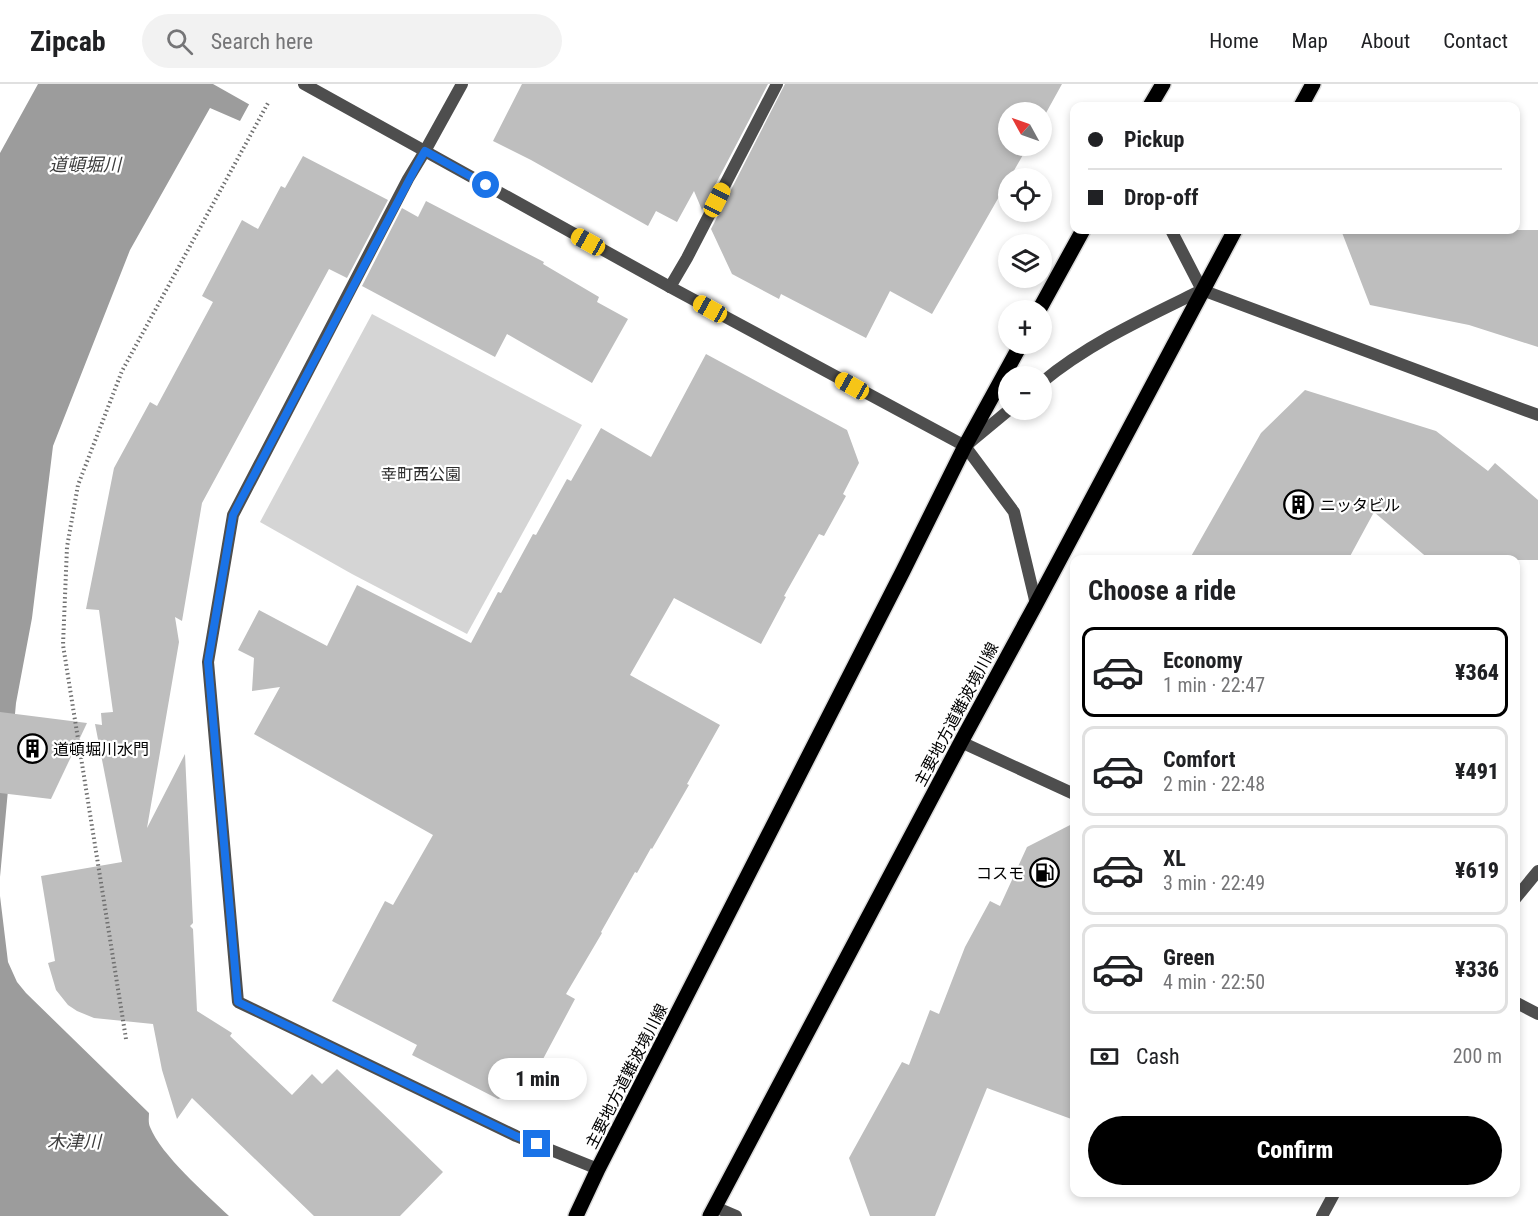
<!DOCTYPE html>
<meta charset="utf-8">
<style>
:root{--surface:#fff;--page:#f2f2f2;--text:#202124;--muted:#757577;--line:#e0e0e0;--accent:#000}
body{margin:0;font-family:"Roboto Condensed","Noto Sans JP",sans-serif;background:var(--page);color:var(--text);height:100vh;display:flex;flex-direction:column;font-size:22px;white-space:nowrap}
*{box-sizing:border-box;margin:0}
p{font-size:20px;color:var(--muted)}
.icon{flex:none;width:33px;height:33px;fill:none;stroke:currentColor;stroke-width:2;stroke-linecap:round;stroke-linejoin:round}
.map{position:relative;flex:1;overflow:hidden}
.drawer{position:absolute;left:1070px;top:471px;width:450px;height:642px;display:flex;flex-direction:column;background:var(--surface);border-radius:12px;box-shadow:0 3px 9px #0003}
.drawer>*{flex:none}
.banner{position:absolute;left:1070px;top:18px;width:450px;height:132px;border-radius:12px;box-shadow:0 3px 9px #0003;display:grid;align-content:center;height:132px;padding:0 18px;background:var(--surface)}
.needle{width:39px;rotate:310deg}
.controls{position:absolute;left:998px;top:18px;display:grid;gap:12px}
.controls a{display:grid;place-items:center;width:54px;height:54px;border-radius:50%;background:var(--surface);box-shadow:0 3px 9px #0003;font-size:30px}
.end{position:absolute;width:27px;height:27px;margin:-14px;border:8px solid #1a73e8;background:#fff;box-shadow:0 0 0 3px #fff}
.from{border-radius:50%}
.bubble{position:absolute;height:42px;border-radius:21px;background:var(--surface);box-shadow:0 3px 9px #0003;font-size:20px;font-weight:800;line-height:42px;text-align:center}
.car{position:absolute;width:18px;height:36px;margin:-18px -9px;border-radius:8px;box-shadow:0 0 4px 2px #0007;background:linear-gradient(#f5c518 24%,#345 0 40%,#f5c518 0 76%,#345 0 86%,#f5c518 0)}
.banner b{display:flex;align-items:center;gap:21px;height:57px;font-size:22px}
.banner b+b{border-top:2px solid var(--line)}
.banner i{width:15px;height:15px;background:var(--text)}
ul{padding:0;list-style:none}
li{display:flex;align-items:center;gap:18px;height:90px;margin:0 12px 9px;padding:0 6px;border:3px solid var(--line);border-radius:12px}
li div{flex:1}
li b{display:block;font-size:22px}
li em{font-style:normal;font-weight:800}
li.selected{border-color:var(--accent)}
li>.icon{width:54px;height:54px;stroke-width:1.5}
h2{padding:0 18px;font-size:27px;line-height:72px}
.pay{display:flex;align-items:center;gap:15px;height:66px;padding:0 18px;font-size:22px}
.pay p{margin-inline-start:auto}
.cta{display:flex;gap:12px;margin-top:auto;padding:12px 18px}
.cta a{flex:1;height:69px;border-radius:36px;background:var(--accent);color:#fff;font-size:24px;font-weight:800;line-height:69px;text-align:center}
header{display:flex;align-items:center;gap:36px;box-sizing:border-box;height:84px;padding:0 30px;background:var(--surface);border-bottom:2px solid var(--line)}
header strong{font-size:28px}
nav{display:flex;gap:33px;margin-inline-start:auto;font-size:21px}
.search{width:420px;height:54px;background:var(--page);display:flex;align-items:center;gap:15px;box-sizing:border-box;padding:0 21px;border-radius:33px;color:var(--muted);font-size:22px}
.map>svg:first-child{display:block}
.green{fill:#d5d5d5}
.water{fill:#9c9c9c}
.pier{fill:#fff}
.building{fill:#bebebe}
.lines{fill:none;stroke-linecap:round;stroke-linejoin:round}
.primary-casing{stroke:#dbdbdb;stroke-width:18}
.path{stroke:#707070;stroke-width:4;stroke-dasharray:1.5 3;stroke-linecap:butt}
.minor{stroke:#4e4e4e;stroke-width:12}
.tertiary{stroke:#4e4e4e;stroke-width:12}
.primary{stroke:#000;stroke-width:15}
.route{stroke:#1a73e8;stroke-width:8}
.labels{text-anchor:middle;stroke-width:4.5;stroke-linejoin:round;paint-order:stroke}
.park-label{font-size:16px;fill:#2c2c2c;stroke:#fff}
.poi-label{font-size:16px;fill:#000;stroke:#fff;text-anchor:start}
.street-label{font-size:16px;fill:#000;stroke:#fff}
.water-label{font-size:18px;font-style:italic;fill:#3d3d3d;stroke:#fff}
</style>
<header>
<strong>Zipcab</strong>
<div class="search"><svg class="icon" aria-label="search" viewBox="0 0 24 24"><circle cx="10" cy="10" r="6"/><path d="M15 15l6 6"/></svg>Search here</div>
<nav><a>Home</a><a>Map</a><a>About</a><a>Contact</a></nav>
</header>
<div class="map">
<svg width="1538" height="1132" viewBox="0 0 1538 1132">
<rect width="100%" height="100%" fill="#fff"/>
<path class="green" d="M 372,230 L 582,341 L 467,550 L 352,490 L 260,438 Z"/>
<g class="water">
<path d="M 38,0 L 291,0 L 252,15 L 240,37 L 210,24 L 130,166 L 53,362 L 32,534 L 16,619 L 0,793 L 0,69 Z"/>
<path d="M 0,812 L 8,878 L 17,898 L 26,909 L 149,1029 C 149,1033 148,1038 150,1043 C 161,1071 206,1110 229,1132 L 0,1132 Z"/>
</g>
<path class="pier" d="M 213,0 L 294,0 L 292,3 L 254,17 L 252,22 Z"/>
<g class="building">
<path d="M 522,0 L 768,0 L 702,126 L 694,107 L 677,138 L 656,127 L 648,142 L 531,76 L 493,57 Z"/>
<path d="M 785,0 L 1062,0 L 1041,38 L 1041,28 L 1008,28 L 1008,62 L 1028,62 L 932,230 L 890,207 L 866,254 L 781,210 L 779,215 L 732,190 L 711,145 Z"/>
<path d="M 303,72 L 388,116 L 347,194 L 329,185 L 202,419 L 182,537 L 175,533 L 179,558 L 147,744 L 185,670 L 193,839 L 190,842 L 193,845 L 197,927 L 232,949 L 230,952 L 292,1011 L 312,990 L 322,1000 L 337,985 L 443,1088 L 400,1132 L 314,1132 L 192,1014 L 177,1035 L 162,986 L 153,940 L 94,934 L 77,927 L 68,921 L 56,906 L 48,879 L 55,877 L 41,792 L 122,778 L 95,640 L 102,641 L 101,629 L 113,628 L 99,526 L 86,525 L 114,384 L 150,318 L 157,322 L 213,218 L 202,212 L 242,136 L 258,145 L 281,102 L 285,104 Z"/>
<path d="M 426,117 L 544,178 L 543,180 L 599,213 L 597,218 L 628,235 L 592,299 L 507,250 L 495,273 L 362,202 L 402,124 L 418,133 Z"/>
<path d="M 1341,146 L 1538,146 L 1538,263 L 1469,241 L 1370,221 Z"/>
<path d="M 706,270 L 847,346 L 859,379 L 843,410 L 846,412 L 824,452 L 819,450 L 784,512 L 786,513 L 761,560 L 674,514 L 630,591 L 720,641 L 687,700 L 689,701 L 652,765 L 651,764 L 637,789 L 635,788 L 601,848 L 602,849 L 566,910 L 575,915 L 526,1007 L 498,1015 L 412,971 L 417,961 L 332,917 L 385,817 L 393,821 L 433,751 L 254,650 L 280,603 L 252,607 L 254,574 L 238,566 L 259,526 L 327,562 L 357,501 L 471,559 L 498,508 L 501,509 L 533,450 L 536,451 L 567,395 L 571,397 L 601,344 L 651,373 Z"/>
<path d="M 1305,306 L 1436,347 L 1488,387 L 1495,379 L 1538,416 L 1538,476 L 1430,476 L 1374,428 L 1348,476 L 1189,476 L 1261,349 Z"/>
<path d="M 0,628 L 87,639 L 51,715 L 0,709 Z"/>
<path d="M 1074,739 L 1074,1036 L 987,1004 L 935,1132 L 870,1132 L 849,1074 L 902,978 L 909,981 L 930,926 L 939,930 L 965,863 L 990,817 L 1000,822 L 1027,763 Z"/>
</g>
<g class="lines">
<defs>
<g id="primary">
<path d="M 1150,22 L 1163,0"/>
<path d="M 1301,22 L 1313,0"/>
<path d="M 1039,226 L 1083,146"/>
<path d="M 576,1132 L 598,1085 L 903,487 L 965,362 L 1021,260"/>
<path d="M 710,1132 L 961,658 L 1036,520 L 1235,146"/>
</g>
</defs>
<use href="#primary" class="primary-casing"/>
<path class="path" d="M 126,955 L 63,561 L 67,463 L 78,401 L 122,287 L 268,19"/>
<g class="minor">
<path d="M 425,67 L 408,95 L 233,431 L 208,578 L 238,918 L 516,1052 L 598,1085"/>
<path d="M 670,203 L 687,174 L 777,0"/>
<path d="M 1515,815 L 1538,787"/>
<path d="M 1322,1132 L 1335,1108"/>
</g>
<g class="tertiary">
<path d="M 304,0 L 670,203 L 965,362 L 1014,428 L 1036,520"/>
<path d="M 425,67 L 462,0"/>
<path d="M 1171,146 L 1202,206 L 1538,331"/>
<path d="M 1041,299 C 1089,259 1147,233 1202,206"/>
<path d="M 968,360 L 1009,326"/>
<path d="M 961,658 L 1074,710"/>
<path d="M 1515,918 L 1538,930"/>
<path d="M 715,1123 L 736,1132"/>
</g>
<use href="#primary" class="primary"/>
</g>
<g class="lines">
<path class="route" d="M 486,101 L 425,67 L 417,81 L 233,431 L 208,578 L 238,918 L 516,1052 L 537,1060"/>
</g>
<defs>
<symbol id="building-ring" viewBox="-11 -11 22 22"><circle r="9.5" fill="#fff" stroke="#000" stroke-width="1.5"/><path d="M-4-6H4V6H1V3H-1V6H-4ZM-2.5-4.3h1.7v1.8h-1.7ZM.8-4.3h1.7v1.8H.8ZM-2.5-1h1.7V.8h-1.7ZM.8-1h1.7V.8H.8Z" fill="#000"/></symbol>
<symbol id="fuel-ring" viewBox="-11 -11 22 22"><circle r="9.5" fill="#fff" stroke="#000" stroke-width="1.5"/><path d="M-5.5-6h7V0h2V4h1.3V-2.5L3-4.5l.8-.8L6-3V5H2.5V1h-1V6h-7ZM-4.2-4.7v3.2H.2V-4.7Z" fill="#000"/></symbol>
</defs>
<g fill-rule="evenodd">
<use href="#building-ring" x="1282" y="404" width="33" height="33"/>
<use href="#building-ring" x="16" y="648" width="33" height="33"/>
<use href="#fuel-ring" x="1028" y="772" width="33" height="33"/>
</g>
<g class="labels">
<g class="park-label">
<text x="421" y="396">幸町西公園</text>
</g>
<g class="poi-label">
<text x="1320" y="427">ニッタビル</text>
<text x="53" y="671">道頓堀川水門</text>
<text x="1024" y="795" text-anchor="end">コスモ</text>
</g>
<g class="street-label">
<text transform="translate(956 630) rotate(-62)" y="6">主要地方道難波境川線</text>
<text transform="translate(626 992) rotate(-63)" y="6">主要地方道難波境川線</text>
</g>
<g class="water-label">
<text x="85" y="87">道頓堀川</text>
<text x="74" y="1064">木津川</text>
</g>
</g>
</svg>
<div class="controls">
<a><svg class="needle" viewBox="-14 -14 28 28"><path d="M0-13l5 13h-10z" fill="#e53935"/><path d="M0 13l5-13h-10z" fill="#757577"/></svg></a>
<a><svg class="icon" aria-label="locate" viewBox="0 0 24 24"><circle cx="12" cy="12" r="6"/><path d="M12 2v4M12 18v4M2 12h4M18 12h4"/></svg></a>
<a><svg class="icon" aria-label="layers" viewBox="0 0 24 24"><path d="M12 4l9 5-9 5-9-5zM3 14l9 5 9-5"/></svg></a>
<a>+</a>
<a>−</a>
</div>
<i class="end from" style="left:486px;top:101px"></i>
<i class="end" style="left:537px;top:1060px"></i>
<div class="bubble" style="left:488px;top:974px;width:99px">1 min</div>
<i class="car" style="left:717px;top:116px;rotate:27deg"></i>
<i class="car" style="left:588px;top:158px;rotate:299deg"></i>
<i class="car" style="left:710px;top:225px;rotate:299deg"></i>
<i class="car" style="left:852px;top:302px;rotate:299deg"></i>
<div class="banner">
<b><i class="from"></i>Pickup</b>
<b><i></i>Drop-off</b>
</div>
<section class="drawer">
<h2>Choose a ride</h2>
<ul>
<li class="selected"><svg class="icon" aria-label="car" viewBox="0 0 24 24"><path d="M5 17H2v-5l4-1 3-4h7l3 4 3 1v5h-3M9 17h6M6 11h13"/><circle cx="7" cy="17" r="2"/><circle cx="17" cy="17" r="2"/></svg><div><b>Economy</b><p>1 min · 22:47</p></div><em>¥364</em></li>
<li><svg class="icon" aria-label="car" viewBox="0 0 24 24"><path d="M5 17H2v-5l4-1 3-4h7l3 4 3 1v5h-3M9 17h6M6 11h13"/><circle cx="7" cy="17" r="2"/><circle cx="17" cy="17" r="2"/></svg><div><b>Comfort</b><p>2 min · 22:48</p></div><em>¥491</em></li>
<li><svg class="icon" aria-label="car" viewBox="0 0 24 24"><path d="M5 17H2v-5l4-1 3-4h7l3 4 3 1v5h-3M9 17h6M6 11h13"/><circle cx="7" cy="17" r="2"/><circle cx="17" cy="17" r="2"/></svg><div><b>XL</b><p>3 min · 22:49</p></div><em>¥619</em></li>
<li><svg class="icon" aria-label="car" viewBox="0 0 24 24"><path d="M5 17H2v-5l4-1 3-4h7l3 4 3 1v5h-3M9 17h6M6 11h13"/><circle cx="7" cy="17" r="2"/><circle cx="17" cy="17" r="2"/></svg><div><b>Green</b><p>4 min · 22:50</p></div><em>¥336</em></li>
</ul>
<div class="pay"><svg class="icon" aria-label="cash" viewBox="0 0 24 24"><path d="M3 7h18v10H3z"/><circle cx="12" cy="12" r="2"/></svg>Cash<p>200 m</p></div>
<div class="cta"><a>Confirm</a></div>
</section>
</div>
